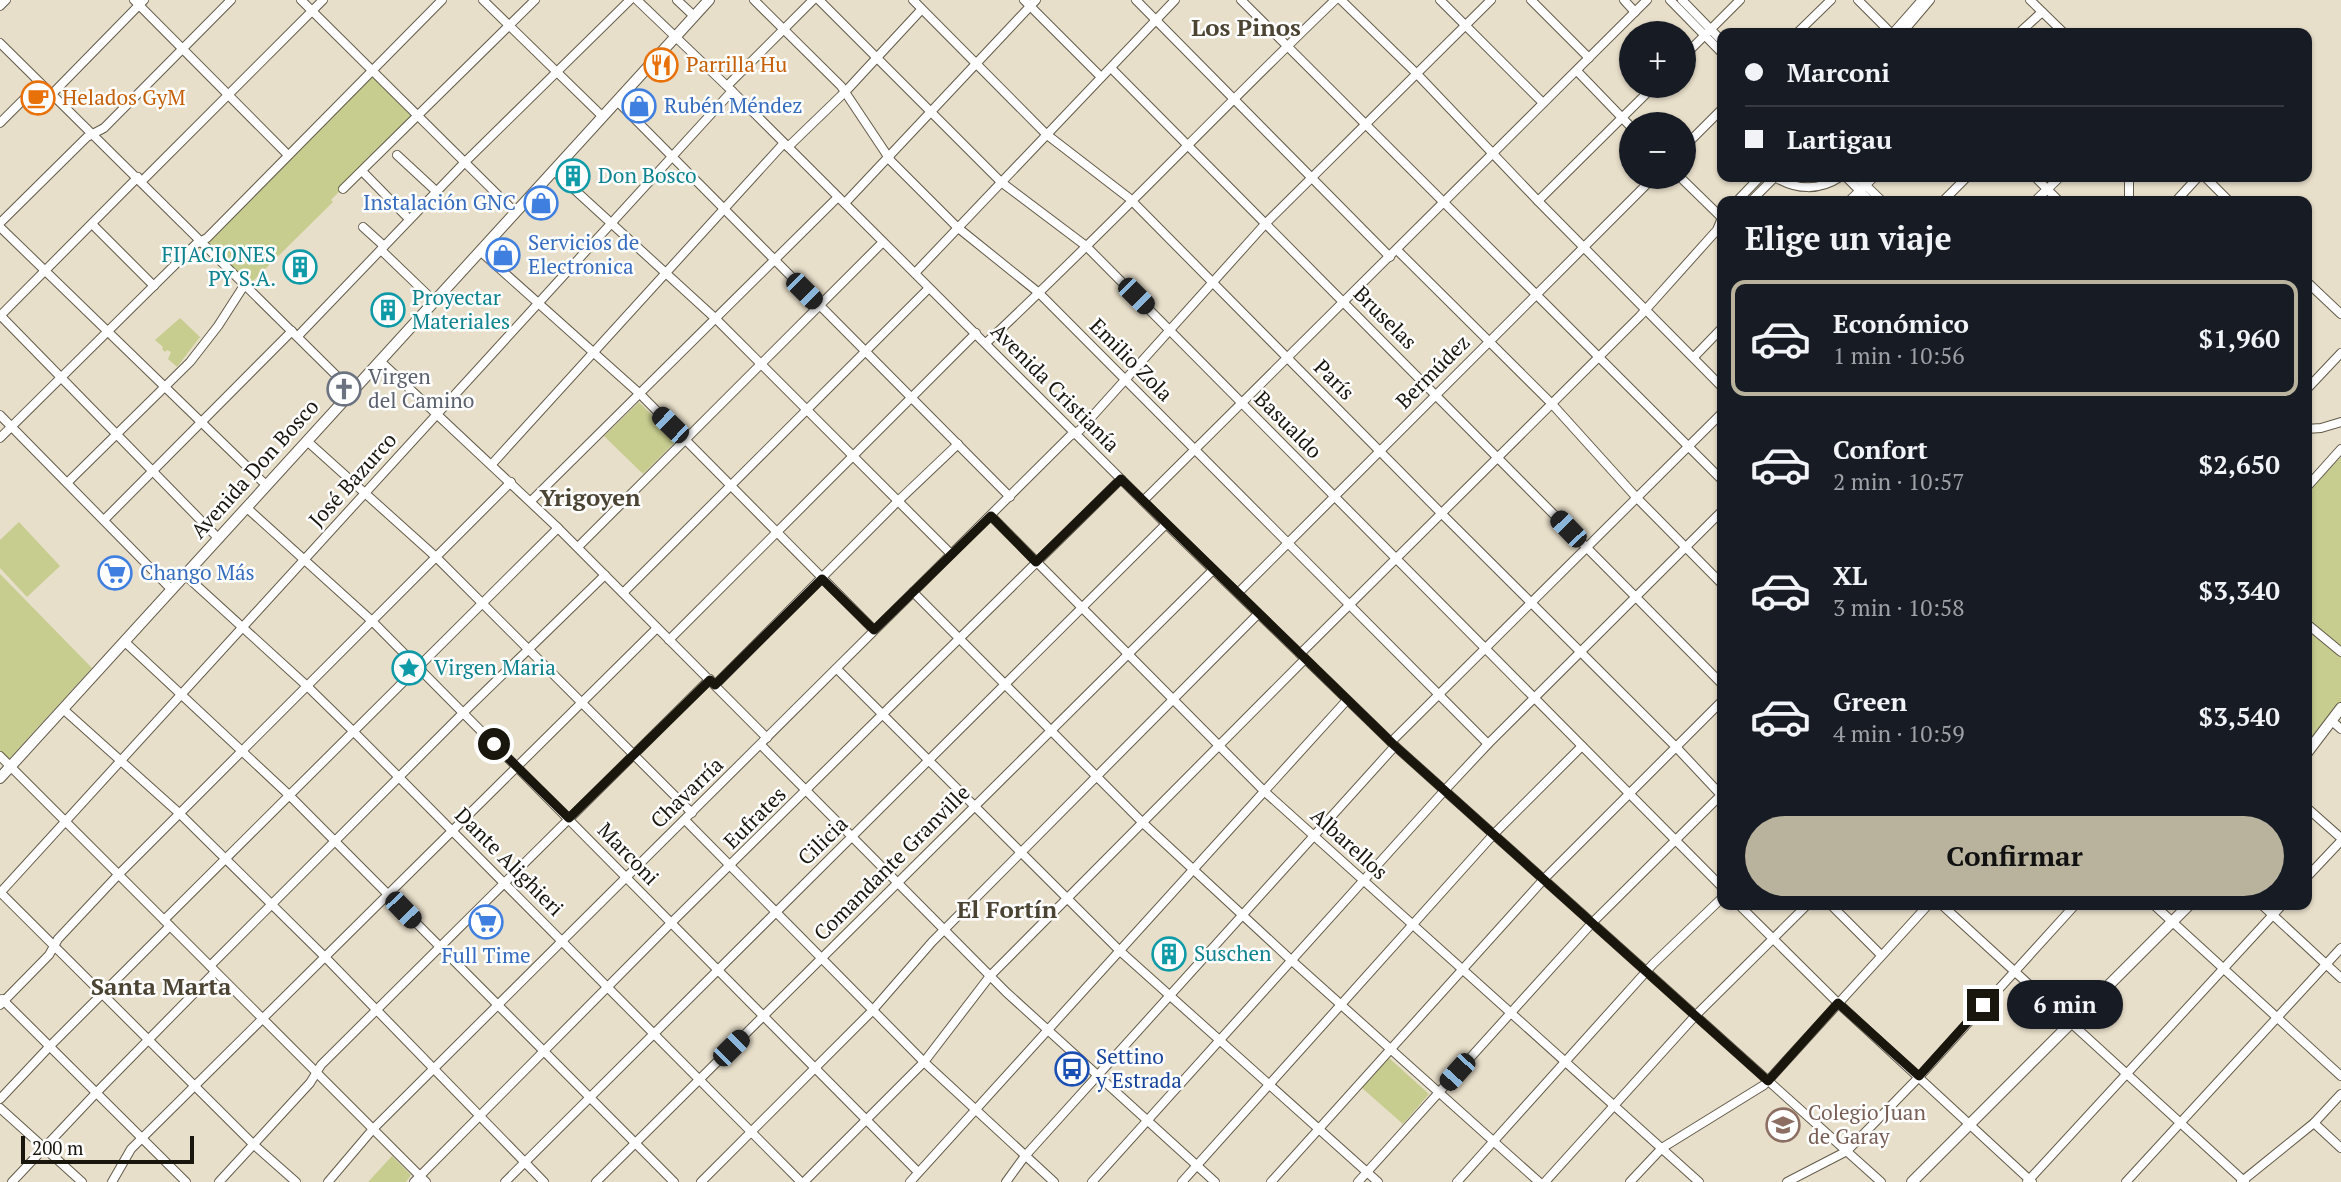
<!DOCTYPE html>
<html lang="es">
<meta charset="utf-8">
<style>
:root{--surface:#171b24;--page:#242831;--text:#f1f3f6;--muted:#9ea1a6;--line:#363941;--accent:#b9b39e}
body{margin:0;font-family:"PT Serif",serif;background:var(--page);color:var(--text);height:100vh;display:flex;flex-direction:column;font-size:26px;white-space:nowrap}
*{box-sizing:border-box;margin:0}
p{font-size:23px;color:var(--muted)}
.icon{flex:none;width:38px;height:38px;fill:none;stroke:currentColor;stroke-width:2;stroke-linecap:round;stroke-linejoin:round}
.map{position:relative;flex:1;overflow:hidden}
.panel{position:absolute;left:1717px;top:196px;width:595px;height:714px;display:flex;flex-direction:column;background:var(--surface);border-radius:14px;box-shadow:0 2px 5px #0004}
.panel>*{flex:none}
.hud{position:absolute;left:1717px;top:28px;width:595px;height:154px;border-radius:14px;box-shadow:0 2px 5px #0004;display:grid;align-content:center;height:154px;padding:0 28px;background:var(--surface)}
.tools{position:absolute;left:1619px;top:21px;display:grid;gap:14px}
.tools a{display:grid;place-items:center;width:77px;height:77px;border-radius:50%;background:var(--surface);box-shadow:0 2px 5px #0004;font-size:35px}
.scale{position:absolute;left:21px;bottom:18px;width:173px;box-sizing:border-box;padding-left:7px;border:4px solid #19160e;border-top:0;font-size:19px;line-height:24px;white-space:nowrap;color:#19160e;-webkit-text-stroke:5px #fff;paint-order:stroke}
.end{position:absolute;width:32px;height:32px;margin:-16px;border:9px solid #19160e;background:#fff;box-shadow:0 0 0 4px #fff}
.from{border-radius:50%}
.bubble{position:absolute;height:49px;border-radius:24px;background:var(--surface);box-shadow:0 2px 5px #0004;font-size:23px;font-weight:700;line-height:49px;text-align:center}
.car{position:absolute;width:21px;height:42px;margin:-21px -10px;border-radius:9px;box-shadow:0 0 5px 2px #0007;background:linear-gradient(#222 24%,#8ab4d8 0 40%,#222 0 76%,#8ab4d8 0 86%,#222 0)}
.hud b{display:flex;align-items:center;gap:24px;height:66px;font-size:26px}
.hud b+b{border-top:2px solid var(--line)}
.hud i{width:18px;height:18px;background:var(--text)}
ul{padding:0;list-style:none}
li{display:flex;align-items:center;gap:21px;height:116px;margin:0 14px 10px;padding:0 14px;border:4px solid transparent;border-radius:14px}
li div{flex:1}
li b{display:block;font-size:26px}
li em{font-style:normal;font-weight:700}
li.current{border-color:var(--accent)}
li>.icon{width:63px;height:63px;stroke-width:1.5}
h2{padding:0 28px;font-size:32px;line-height:84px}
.primary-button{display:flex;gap:14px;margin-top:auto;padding:14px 28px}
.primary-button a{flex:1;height:80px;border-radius:42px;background:var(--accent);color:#111;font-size:28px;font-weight:700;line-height:80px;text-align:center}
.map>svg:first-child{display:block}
.green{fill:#c7cd8f}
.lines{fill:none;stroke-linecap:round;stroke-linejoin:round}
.minor-casing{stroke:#625a49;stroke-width:10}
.major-casing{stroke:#625a49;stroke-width:12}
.minor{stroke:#fff;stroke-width:8}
.major{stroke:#fff;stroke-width:10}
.route{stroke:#19160e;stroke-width:9}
.labels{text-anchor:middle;stroke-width:5;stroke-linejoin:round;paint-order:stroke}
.food-label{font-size:21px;fill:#c56008;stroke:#fff;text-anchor:start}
.shop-label{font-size:21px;fill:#366cbe;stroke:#fff;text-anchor:start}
.culture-label{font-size:21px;fill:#0d838f;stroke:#fff;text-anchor:start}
.street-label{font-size:21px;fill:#19160e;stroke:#fff}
.worship-label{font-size:21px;fill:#5b616d;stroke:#fff;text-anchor:start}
.transit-label{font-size:21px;fill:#164399;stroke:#fff;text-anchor:start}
.education-label{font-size:21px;fill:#785e54;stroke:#fff;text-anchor:start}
.quarter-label{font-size:24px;font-weight:bold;fill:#4c4433;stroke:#fff}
</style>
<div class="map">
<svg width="2341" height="1182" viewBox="0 0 2341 1182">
<rect width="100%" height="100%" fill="#e8dfca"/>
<g class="green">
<path d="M 372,75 L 412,114 L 411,118 L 331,200 L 333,202 L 250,284 L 210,245 L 209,240 Z"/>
<path d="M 180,318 L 200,337 L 177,367 L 168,359 L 171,352 L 167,350 L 165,352 L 162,349 L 163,347 L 155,340 Z"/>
<path d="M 639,402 L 677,440 L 643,474 L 604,436 Z"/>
<path d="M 2341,457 L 2341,647 L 2307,618 L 2306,494 Z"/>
<path d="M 19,522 L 60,566 L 27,597 L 0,568 L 0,540 Z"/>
<path d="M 0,574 L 92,668 L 8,760 L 0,751 Z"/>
<path d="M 2307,627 L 2341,657 L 2341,702 L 2307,746 Z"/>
<path d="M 1389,1058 L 1429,1094 L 1403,1124 L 1362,1088 Z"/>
<path d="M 392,1156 L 411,1175 L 406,1182 L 368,1182 Z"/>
</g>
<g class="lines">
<defs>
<g id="minor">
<path d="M 134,0 L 288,155"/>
<path d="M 301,0 L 515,212"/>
<path d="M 483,0 L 602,116"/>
<path d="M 637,0 L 732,91 L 1166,524 L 1395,746 L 1881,1182"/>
<path d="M 677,0 L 694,16"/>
<path d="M 754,0 L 841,86 L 891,161 L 957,227 L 1039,293 L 1488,744"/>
<path d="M 819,0 L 1001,182 L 1086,246 L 1722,887"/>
<path d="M 913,0 L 1046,134 L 1129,198 L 1442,514 L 1676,747 L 1722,796"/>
<path d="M 1024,0 L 1101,77"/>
<path d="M 1136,0 L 1390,257"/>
<path d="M 1241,0 L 1722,480"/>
<path d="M 1341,0 L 1417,74 L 1538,201 L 1722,387"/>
<path d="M 1440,0 L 1543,103"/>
<path d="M 1531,0 L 1589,58"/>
<path d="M 1624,0 L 1635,12"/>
<path d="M 1670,0 L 1722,53"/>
<path d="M 1682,0 L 1722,41"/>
<path d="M 1858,0 L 1891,33"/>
<path d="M 2030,0 L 2064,33"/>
<path d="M 0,6 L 6,0"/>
<path d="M 1797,33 L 1831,0"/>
<path d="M 1893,33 L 1922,0"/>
<path d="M 1902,33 L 1930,0"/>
<path d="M 2019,33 L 2042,12"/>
<path d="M 0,43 L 352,391"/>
<path d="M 1684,56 L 1740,0"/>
<path d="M 1111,68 L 1722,684"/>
<path d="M 1577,71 L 1631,127"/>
<path d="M 727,86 L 813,0"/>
<path d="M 52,94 L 144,0"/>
<path d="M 617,101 L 1010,497"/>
<path d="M 0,123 L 40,83"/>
<path d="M 788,147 L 846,91 L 921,10"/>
<path d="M 1684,147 L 1722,109"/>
<path d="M 397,155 L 437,192"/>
<path d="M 553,170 L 716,319 L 951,554"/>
<path d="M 362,171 L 409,219"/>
<path d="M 1680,177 L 1722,218"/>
<path d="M 1775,177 C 1796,190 1819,191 1840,177"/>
<path d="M 1846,177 L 1870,201"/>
<path d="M 1857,177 L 1882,201"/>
<path d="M 2035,177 L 2059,201"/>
<path d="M 2205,177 L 2229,201"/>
<path d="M 142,181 L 323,0"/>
<path d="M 343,189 L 535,0"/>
<path d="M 1538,201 L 1654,86"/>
<path d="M 1737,201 L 1760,177"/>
<path d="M 1751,201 L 1775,177"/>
<path d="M 1849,201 L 1874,177"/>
<path d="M 1943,201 L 1967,177"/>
<path d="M 2035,201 L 2060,177"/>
<path d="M 2129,201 L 2129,177"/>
<path d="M 2176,201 L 2198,177"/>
<path d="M 845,203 L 1036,0"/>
<path d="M 0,223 L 87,137 L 104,128 L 231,0"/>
<path d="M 92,224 L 154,286"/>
<path d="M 0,227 L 266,485"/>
<path d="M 363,227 L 384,246"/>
<path d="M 381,250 L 434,301"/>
<path d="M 1397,250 L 1552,404 L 1636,497 L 1722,584"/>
<path d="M 480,251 L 640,394 L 874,630"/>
<path d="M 915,273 L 1175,0"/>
<path d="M 2306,281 L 2341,314"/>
<path d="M 0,315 L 219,539"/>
<path d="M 0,316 L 138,177"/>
<path d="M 298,336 L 465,162 L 630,0"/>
<path d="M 986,343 C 1105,232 1217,113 1335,0"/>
<path d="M 1694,357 L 1722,328"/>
<path d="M 380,361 L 558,528 L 767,738"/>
<path d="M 2306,390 L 2341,353"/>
<path d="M 0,415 L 172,590"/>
<path d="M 2306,429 L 2321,428 L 2341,422"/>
<path d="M 0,438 L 196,244 L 207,238 L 442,0"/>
<path d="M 307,441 L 436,557 L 692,813"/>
<path d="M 492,464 L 784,143"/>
<path d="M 68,482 L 190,362 L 218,326 L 245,284"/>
<path d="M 2306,488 L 2341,449"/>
<path d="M 531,501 L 838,197"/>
<path d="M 1143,501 L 1647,0"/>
<path d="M 247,508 L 372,621 L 918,1172"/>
<path d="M 991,516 L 1264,791 L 1699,1182"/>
<path d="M 104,520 L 292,331"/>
<path d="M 578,547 L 883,242"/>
<path d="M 185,575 L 307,686 L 353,731 L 801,1182"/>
<path d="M 913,592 L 1143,823 L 1291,960 L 1539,1182"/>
<path d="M 623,593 L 929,288"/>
<path d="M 1238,593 L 1654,177"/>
<path d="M 2306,623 L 2341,652"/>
<path d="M 669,640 L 976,333"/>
<path d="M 125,642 L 290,796 L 674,1182"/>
<path d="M 1300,654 L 1640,316 L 1717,230 L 1722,218"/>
<path d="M 837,669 L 1120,951 L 1378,1182"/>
<path d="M 715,685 L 898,501 L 958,444"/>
<path d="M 63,709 L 179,813 L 326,958 L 544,1182"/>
<path d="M 2332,721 L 2341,729"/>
<path d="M 1391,742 L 1722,413"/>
<path d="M 761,745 L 1006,992 L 1215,1182"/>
<path d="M 0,756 L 426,1182"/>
<path d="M 2306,807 L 2341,838"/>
<path d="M 685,820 L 924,1062 L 1054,1182"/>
<path d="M 2306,878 L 2341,841"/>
<path d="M 0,892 L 253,1144 L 296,1182"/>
<path d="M 0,893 L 732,91"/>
<path d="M 1739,905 L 1838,1003 L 2032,1182"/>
<path d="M 1831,905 L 1881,955"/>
<path d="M 1942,905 L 2245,1182"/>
<path d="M 2154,905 L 2341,1076"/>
<path d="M 2262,905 L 2341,978"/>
<path d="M 164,920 L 558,528"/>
<path d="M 210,966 L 463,713 L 605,575"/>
<path d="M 2,999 L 186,1182"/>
<path d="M 0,1005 L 49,955 L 58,939 L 118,875 L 511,482"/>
<path d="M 0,1099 L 50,1046 L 170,926"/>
<path d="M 0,1108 L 82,1182"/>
<path d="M 2314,1123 L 2341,1148"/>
<path d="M 12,1182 L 96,1093 L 215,972"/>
<path d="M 112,1182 L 131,1149 L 657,628"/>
<path d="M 219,1182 L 310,1083 L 321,1065 L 710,679"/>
<path d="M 328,1182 L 373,1129 L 1070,436 L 1080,430 L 1266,223 L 1491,0"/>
<path d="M 414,1182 L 671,923 L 1121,479"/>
<path d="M 505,1182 L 1166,524"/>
<path d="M 596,1182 L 1213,570"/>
<path d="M 701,1182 L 872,1011 L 932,942 L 1258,614"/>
<path d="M 804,1182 L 924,1062 L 990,976 L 1305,659"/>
<path d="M 910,1182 L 1347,700"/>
<path d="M 1006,1182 L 1025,1156 L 1395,746"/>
<path d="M 1092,1182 L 1444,791 L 1488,744 L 1722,511"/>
<path d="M 1182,1182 L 1493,835 L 1582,746"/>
<path d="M 1271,1182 L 1544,879 L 1722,701"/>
<path d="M 1358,1182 L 1592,923 L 1722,794"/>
<path d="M 1457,1182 L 1653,964 L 1722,898"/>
<path d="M 1545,1182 L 1695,1016 L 1807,905"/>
<path d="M 1630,1182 L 1662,1148 L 1764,1085 L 1928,905"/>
<path d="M 1787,1182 L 1847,1151 L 1919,1077 L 2075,905"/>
<path d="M 2027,1182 L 2282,905"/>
<path d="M 2126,1182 L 2341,948"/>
<path d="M 2241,1182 L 2314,1123 L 2341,1094"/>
</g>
<g id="major">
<path d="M 2306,754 L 2341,708"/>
<path d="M 0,778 L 709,0"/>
<path d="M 1912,1182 L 2189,905"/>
</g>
</defs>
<use href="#minor" class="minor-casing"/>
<use href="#major" class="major-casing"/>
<use href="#minor" class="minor"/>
<use href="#major" class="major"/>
</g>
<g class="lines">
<path class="route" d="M 494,744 L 569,818 L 710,680 L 715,685 L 822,579 L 874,630 L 991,516 L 1036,562 L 1121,479 L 1395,746 L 1768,1081 L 1838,1003 L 1919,1076 L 1983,1005"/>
</g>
<defs>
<symbol id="restaurant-ring" viewBox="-11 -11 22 22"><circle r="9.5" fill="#fff" stroke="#e8710a" stroke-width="1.5"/><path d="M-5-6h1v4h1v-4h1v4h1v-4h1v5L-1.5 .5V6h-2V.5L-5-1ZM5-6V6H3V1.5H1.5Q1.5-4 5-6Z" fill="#e8710a"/></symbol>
<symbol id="cafe-ring" viewBox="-11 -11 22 22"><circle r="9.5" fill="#fff" stroke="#e8710a" stroke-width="1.5"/><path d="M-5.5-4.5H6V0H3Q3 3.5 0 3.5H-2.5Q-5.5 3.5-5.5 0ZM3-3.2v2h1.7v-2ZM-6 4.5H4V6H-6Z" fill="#e8710a"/></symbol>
<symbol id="shop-ring" viewBox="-11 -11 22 22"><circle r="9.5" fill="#fff" stroke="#3f7fe0" stroke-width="1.5"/><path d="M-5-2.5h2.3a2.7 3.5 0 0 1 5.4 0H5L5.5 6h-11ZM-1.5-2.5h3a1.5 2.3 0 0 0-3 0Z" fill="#3f7fe0"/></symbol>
<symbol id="building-ring" viewBox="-11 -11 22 22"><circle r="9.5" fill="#fff" stroke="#0f9aa8" stroke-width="1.5"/><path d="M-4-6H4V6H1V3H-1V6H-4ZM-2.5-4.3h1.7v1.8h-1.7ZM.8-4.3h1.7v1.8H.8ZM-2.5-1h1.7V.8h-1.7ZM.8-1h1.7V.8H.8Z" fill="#0f9aa8"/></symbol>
<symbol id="church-ring" viewBox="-11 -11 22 22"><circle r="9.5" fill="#fff" stroke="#6b7280" stroke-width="1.5"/><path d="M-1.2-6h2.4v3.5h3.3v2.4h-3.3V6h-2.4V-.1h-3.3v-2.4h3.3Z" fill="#6b7280"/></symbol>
<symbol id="supermarket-ring" viewBox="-11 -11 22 22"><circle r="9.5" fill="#fff" stroke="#3f7fe0" stroke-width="1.5"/><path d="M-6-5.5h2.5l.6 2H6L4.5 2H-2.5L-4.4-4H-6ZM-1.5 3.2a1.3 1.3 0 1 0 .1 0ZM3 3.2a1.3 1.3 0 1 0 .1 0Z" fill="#3f7fe0"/></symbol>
<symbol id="sight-ring" viewBox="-11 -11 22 22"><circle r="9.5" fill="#fff" stroke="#0f9aa8" stroke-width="1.5"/><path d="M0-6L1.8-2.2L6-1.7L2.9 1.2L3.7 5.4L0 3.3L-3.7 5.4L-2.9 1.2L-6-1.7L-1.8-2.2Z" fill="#0f9aa8"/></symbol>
<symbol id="bus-ring" viewBox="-11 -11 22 22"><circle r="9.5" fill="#fff" stroke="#1a4fb4" stroke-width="1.5"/><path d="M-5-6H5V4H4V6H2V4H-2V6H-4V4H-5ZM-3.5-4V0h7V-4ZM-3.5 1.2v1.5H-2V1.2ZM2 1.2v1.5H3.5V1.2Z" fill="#1a4fb4"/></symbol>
<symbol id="school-ring" viewBox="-11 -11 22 22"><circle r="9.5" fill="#fff" stroke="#8d6e63" stroke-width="1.5"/><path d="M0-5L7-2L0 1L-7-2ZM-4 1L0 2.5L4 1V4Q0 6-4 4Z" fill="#8d6e63"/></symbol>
</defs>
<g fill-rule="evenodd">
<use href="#restaurant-ring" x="642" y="46" width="38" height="38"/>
<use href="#cafe-ring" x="19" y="79" width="38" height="38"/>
<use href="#shop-ring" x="620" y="87" width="38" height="38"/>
<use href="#building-ring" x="554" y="157" width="38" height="38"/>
<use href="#shop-ring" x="522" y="184" width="38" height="38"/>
<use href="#shop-ring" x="484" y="236" width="38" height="38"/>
<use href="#building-ring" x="281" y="248" width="38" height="38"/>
<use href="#building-ring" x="369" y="291" width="38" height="38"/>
<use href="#church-ring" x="325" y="370" width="38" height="38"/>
<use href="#supermarket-ring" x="96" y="554" width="38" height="38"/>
<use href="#sight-ring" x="390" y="649" width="38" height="38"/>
<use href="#supermarket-ring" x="467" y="903" width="38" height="38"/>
<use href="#building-ring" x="1150" y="935" width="38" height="38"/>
<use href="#bus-ring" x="1053" y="1050" width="38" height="38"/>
<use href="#school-ring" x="1764" y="1106" width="38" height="38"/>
</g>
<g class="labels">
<g class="food-label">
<text x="686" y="72">Parrilla Hu</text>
<text x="62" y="105">Helados GyM</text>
</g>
<g class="shop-label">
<text x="664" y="113">Rubén Méndez</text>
<text x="516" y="210" text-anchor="end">Instalación GNC</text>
<text x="528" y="250">Servicios de<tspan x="528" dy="24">Electronica</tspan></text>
<text x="140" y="580">Chango Más</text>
<text x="486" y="963" text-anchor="middle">Full Time</text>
</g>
<g class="culture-label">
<text x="598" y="183">Don Bosco</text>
<text x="276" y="262" text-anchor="end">FIJACIONES<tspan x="276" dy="24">PY S.A.</tspan></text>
<text x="412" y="305">Proyectar<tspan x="412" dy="24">Materiales</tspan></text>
<text x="434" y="675">Virgen Maria</text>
<text x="1194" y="961">Suschen</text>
</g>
<g class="street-label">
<text transform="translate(1385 318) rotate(45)" y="7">Bruselas</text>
<text transform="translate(1131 360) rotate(45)" y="7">Emilio Zola</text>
<text transform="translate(1433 372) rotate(-45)" y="7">Bermúdez</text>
<text transform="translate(1334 380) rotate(45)" y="7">París</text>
<text transform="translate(1055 388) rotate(45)" y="7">Avenida Cristianía</text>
<text transform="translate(1288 425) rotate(45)" y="7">Basualdo</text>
<text transform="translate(255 469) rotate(-48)" y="7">Avenida Don Bosco</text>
<text transform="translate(353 480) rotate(-48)" y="7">José Bazurco</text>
<text transform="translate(687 793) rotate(-44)" y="7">Chavarría</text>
<text transform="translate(755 818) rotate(-45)" y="7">Eufrates</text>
<text transform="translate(823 841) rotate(-44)" y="7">Cilicia</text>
<text transform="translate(1349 844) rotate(42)" y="7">Albarellos</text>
<text transform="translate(628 854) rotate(46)" y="7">Marconi</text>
<text transform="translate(509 862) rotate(45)" y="7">Dante Alighieri</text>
<text transform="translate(892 863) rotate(-45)" y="7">Comandante Granville</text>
</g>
<g class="worship-label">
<text x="368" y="384">Virgen<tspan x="368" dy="24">del Camino</tspan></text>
</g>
<g class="transit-label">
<text x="1096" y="1064">Settino<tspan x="1096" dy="24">y Estrada</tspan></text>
</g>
<g class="education-label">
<text x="1808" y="1120">Colegio Juan<tspan x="1808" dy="24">de Garay</tspan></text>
</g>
<g class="quarter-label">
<text x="1246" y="36">Los Pinos</text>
<text x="590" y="506">Yrigoyen</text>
<text x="1007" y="918">El Fortín</text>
<text x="161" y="995">Santa Marta</text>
</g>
</g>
</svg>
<div class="tools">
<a>+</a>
<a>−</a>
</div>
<div class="scale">200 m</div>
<i class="end from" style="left:494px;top:744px"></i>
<i class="end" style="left:1983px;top:1005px"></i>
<div class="bubble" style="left:2007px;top:980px;width:116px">6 min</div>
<i class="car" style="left:804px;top:291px;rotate:135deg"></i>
<i class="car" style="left:1136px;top:296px;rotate:135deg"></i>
<i class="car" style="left:670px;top:425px;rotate:314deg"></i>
<i class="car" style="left:1568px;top:529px;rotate:316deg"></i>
<i class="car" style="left:403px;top:910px;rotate:136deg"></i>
<i class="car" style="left:731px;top:1048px;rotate:45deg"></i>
<i class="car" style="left:1457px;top:1072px;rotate:222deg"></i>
<div class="hud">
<b><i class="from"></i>Marconi</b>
<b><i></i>Lartigau</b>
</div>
<section class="panel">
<h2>Elige un viaje</h2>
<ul>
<li class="current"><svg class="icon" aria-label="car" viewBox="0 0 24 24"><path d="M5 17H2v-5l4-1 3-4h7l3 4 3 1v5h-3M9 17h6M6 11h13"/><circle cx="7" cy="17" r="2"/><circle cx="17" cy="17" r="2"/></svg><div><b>Económico</b><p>1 min · 10:56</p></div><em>$1,960</em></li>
<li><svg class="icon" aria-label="car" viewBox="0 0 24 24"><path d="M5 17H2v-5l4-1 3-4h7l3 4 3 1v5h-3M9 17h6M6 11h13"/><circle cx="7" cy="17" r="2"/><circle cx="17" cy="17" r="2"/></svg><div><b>Confort</b><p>2 min · 10:57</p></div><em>$2,650</em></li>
<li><svg class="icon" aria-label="car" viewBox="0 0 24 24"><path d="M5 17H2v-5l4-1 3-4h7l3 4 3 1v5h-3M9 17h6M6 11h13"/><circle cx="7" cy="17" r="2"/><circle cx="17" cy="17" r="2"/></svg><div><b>XL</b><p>3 min · 10:58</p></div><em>$3,340</em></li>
<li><svg class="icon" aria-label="car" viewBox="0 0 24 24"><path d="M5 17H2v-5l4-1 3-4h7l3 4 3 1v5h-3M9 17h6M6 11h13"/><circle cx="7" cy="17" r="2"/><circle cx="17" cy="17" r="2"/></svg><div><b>Green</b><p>4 min · 10:59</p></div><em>$3,540</em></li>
</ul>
<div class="primary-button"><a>Confirmar</a></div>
</section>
</div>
